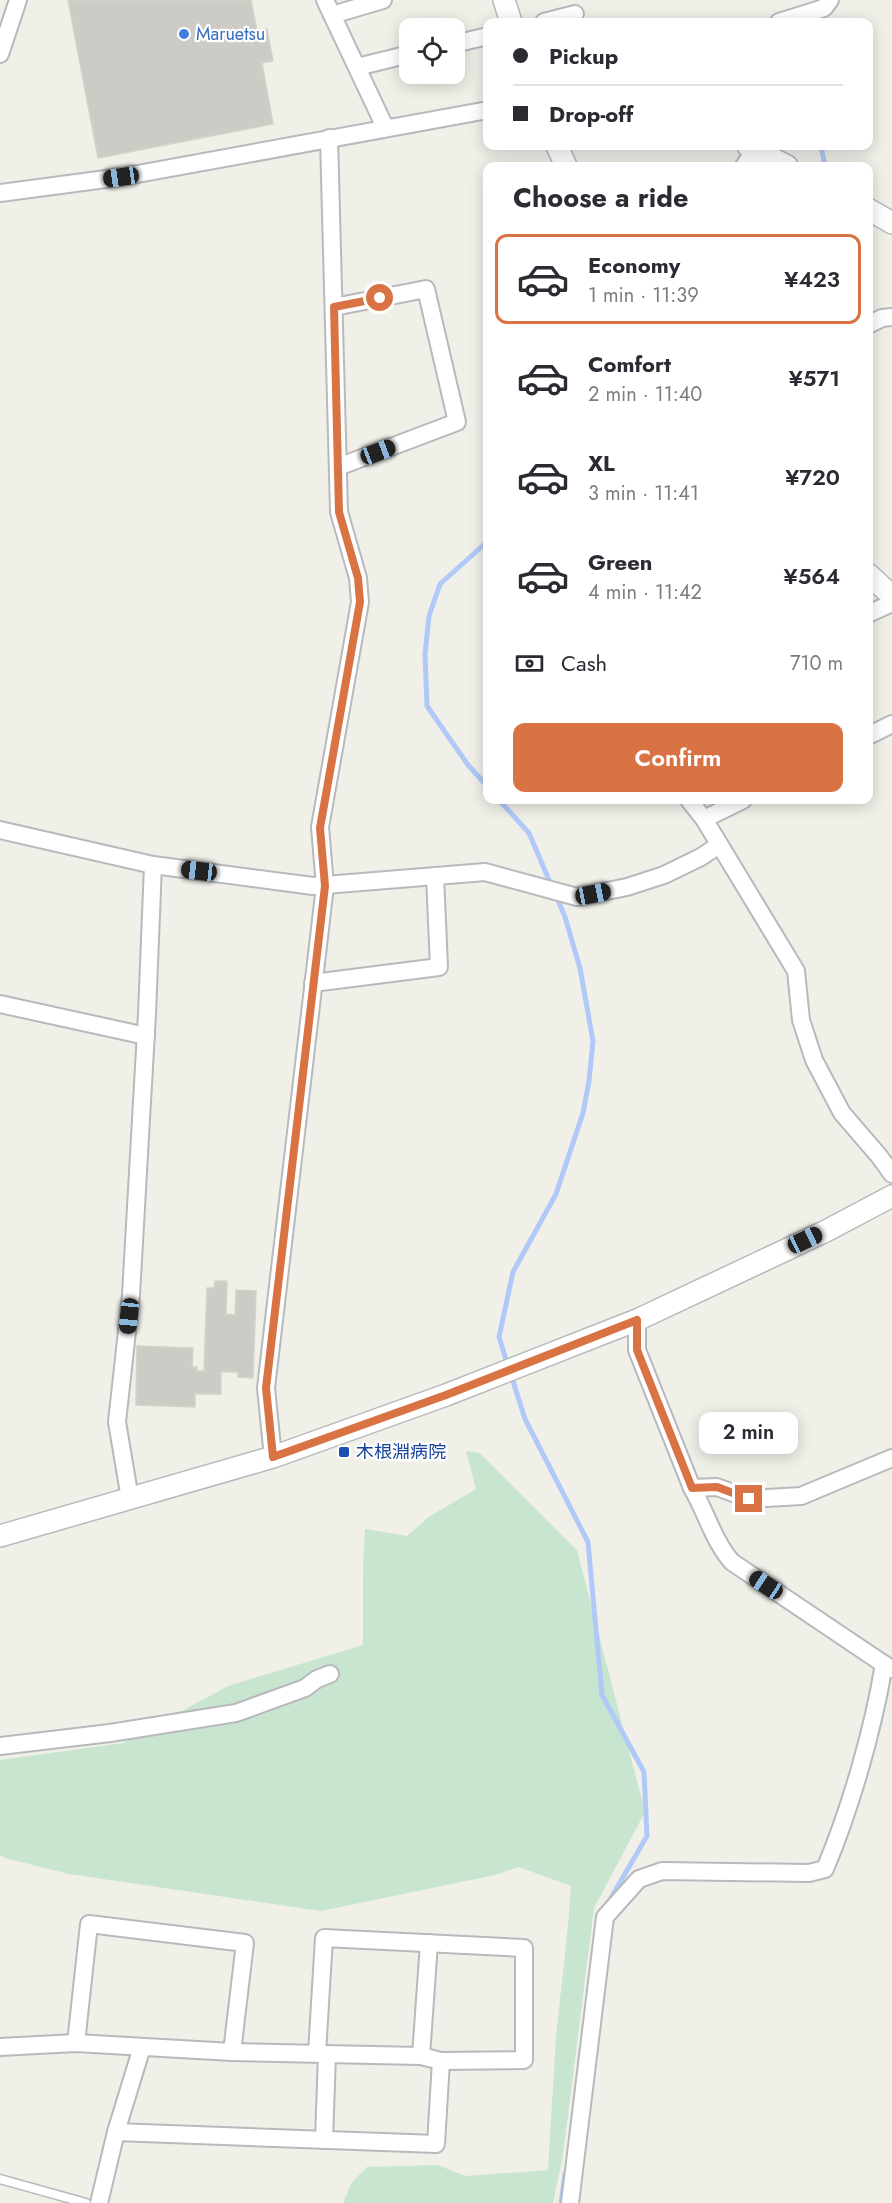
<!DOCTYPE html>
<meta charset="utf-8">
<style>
:root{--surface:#fff;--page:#f2f2f3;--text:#2b2b33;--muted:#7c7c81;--line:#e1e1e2;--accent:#da7344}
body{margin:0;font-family:Jost,"Noto Sans JP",sans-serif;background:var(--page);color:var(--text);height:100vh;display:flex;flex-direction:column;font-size:22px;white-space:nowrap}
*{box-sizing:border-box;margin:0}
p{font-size:20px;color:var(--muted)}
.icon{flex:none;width:33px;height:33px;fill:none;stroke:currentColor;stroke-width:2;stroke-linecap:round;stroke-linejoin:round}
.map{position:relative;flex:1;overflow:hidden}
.side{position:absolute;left:483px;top:162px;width:390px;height:642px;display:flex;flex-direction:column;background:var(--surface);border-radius:12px;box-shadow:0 3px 15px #0003}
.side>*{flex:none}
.banner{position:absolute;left:483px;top:18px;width:390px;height:132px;border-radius:12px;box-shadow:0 3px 15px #0003;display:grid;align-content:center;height:132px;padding:0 30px;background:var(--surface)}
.controls{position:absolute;left:399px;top:18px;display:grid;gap:12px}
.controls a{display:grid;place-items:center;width:66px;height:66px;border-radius:12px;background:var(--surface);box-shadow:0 3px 15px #0003;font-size:30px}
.end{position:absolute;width:27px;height:27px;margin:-14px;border:8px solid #da7344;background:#fff;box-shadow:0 0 0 3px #fff}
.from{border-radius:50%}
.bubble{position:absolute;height:42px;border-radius:12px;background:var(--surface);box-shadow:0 3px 15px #0003;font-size:20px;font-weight:600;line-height:42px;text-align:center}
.car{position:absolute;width:18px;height:36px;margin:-18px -9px;border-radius:8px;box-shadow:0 0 4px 2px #0007;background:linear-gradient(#222 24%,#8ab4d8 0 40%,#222 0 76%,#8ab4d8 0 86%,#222 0)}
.banner b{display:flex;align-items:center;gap:21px;height:57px;font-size:22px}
.banner b+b{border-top:2px solid var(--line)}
.banner i{width:15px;height:15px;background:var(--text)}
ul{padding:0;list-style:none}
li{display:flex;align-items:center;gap:18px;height:90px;margin:0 12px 9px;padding:0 18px;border:3px solid transparent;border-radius:12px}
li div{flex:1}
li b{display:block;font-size:22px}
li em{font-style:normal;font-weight:600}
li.on{border-color:var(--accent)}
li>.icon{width:54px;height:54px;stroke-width:1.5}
h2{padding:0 30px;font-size:27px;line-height:72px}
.pay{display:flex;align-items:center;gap:15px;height:66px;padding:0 30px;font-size:22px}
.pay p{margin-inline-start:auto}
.button{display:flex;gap:12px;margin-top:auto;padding:12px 30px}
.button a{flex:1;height:69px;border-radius:12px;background:var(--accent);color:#fff;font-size:24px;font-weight:600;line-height:69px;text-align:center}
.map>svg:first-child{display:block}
.green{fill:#c8e5cf}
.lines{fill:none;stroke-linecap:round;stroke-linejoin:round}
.stream{stroke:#b1c9f8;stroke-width:5}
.building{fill:#cccbc5;stroke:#d4d3c7;stroke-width:1.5}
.service-casing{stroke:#b8b9bd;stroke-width:11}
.minor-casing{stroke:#b8b9bd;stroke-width:20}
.tertiary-casing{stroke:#b8b9bd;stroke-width:24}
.service{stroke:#fff;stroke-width:8}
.minor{stroke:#fff;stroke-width:16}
.tertiary{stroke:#fff;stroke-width:21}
.route{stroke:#da7344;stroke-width:8}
.shop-dot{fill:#3f7fe0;stroke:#fff;stroke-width:2}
.transit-dot{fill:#1a4fb4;stroke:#fff;stroke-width:2}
.labels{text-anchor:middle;stroke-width:4.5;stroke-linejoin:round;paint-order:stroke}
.shop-label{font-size:18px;fill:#366cbe;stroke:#fff;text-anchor:start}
.transit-label{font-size:18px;fill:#164399;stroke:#fff;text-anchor:start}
</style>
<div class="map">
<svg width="892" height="2203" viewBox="0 0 892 2203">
<rect width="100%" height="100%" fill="#f0f0e9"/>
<path class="green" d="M 466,1451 L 480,1453 L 577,1550 L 645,1812 L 594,1908 L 563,2155 L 553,2203 L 343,2203 L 352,2182 L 367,2167 L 438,2165 L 465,2176 L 548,2170 L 556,2036 L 568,1926 L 571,1886 L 519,1867 L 495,1875 L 321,1911 L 69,1874 L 5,1858 L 0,1855 L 0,1760 L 123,1743 L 228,1686 L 363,1645 L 363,1570 L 365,1529 L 407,1536 L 430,1516 L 476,1489 Z"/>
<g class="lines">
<g class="stream">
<path d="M 821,146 L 825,166"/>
<path d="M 488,541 L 440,584 L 429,616 L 425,654 L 427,706 L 468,765 L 488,787"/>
<path d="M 499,800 L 529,833 L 552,887"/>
<path d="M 508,1366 L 499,1337 L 513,1272 L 556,1194 L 583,1113 L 589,1081 L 593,1041 L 580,968 L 565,917 L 556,895"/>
<path d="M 511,1375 L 525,1419 L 588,1542 L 602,1695 L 644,1772 L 647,1836 L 604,1910"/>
<path d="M 561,2203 L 565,2174"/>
</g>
</g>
<g class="building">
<path d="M 68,0 L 251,0 L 257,31 L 267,29 L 273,61 L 262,63 L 273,124 L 98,158 Z"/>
<path d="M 215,1281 L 227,1281 L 226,1314 L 235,1315 L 236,1290 L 256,1291 L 253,1378 L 238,1377 L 238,1372 L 221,1372 L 221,1394 L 195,1394 L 195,1407 L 136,1405 L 137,1346 L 193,1348 L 192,1367 L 197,1367 L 196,1371 L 204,1371 L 207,1288 L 214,1288 Z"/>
</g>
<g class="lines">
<defs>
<path id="service" d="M 0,2179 L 86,2203"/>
<g id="minor">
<path d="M 325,0 L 385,127"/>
<path d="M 332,15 L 383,0"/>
<path d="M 544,22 L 575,14"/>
<path d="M 779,22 L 824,8 L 830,0"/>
<path d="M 454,44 L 488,36"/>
<path d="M 0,54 L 18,0"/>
<path d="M 357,67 L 410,54"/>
<path d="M 744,166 L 755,149"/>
<path d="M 0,193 L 121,177 L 488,110"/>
<path d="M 334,307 L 426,289 L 457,422 L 338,467"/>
<path d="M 868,325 L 882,318 L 892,317"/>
<path d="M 868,614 L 892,603"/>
<path d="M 868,736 L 892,724"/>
<path d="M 689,800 L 704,819 L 796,971 L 801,1020 L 814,1060 L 842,1113 L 879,1156 L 892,1174"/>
<path d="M 704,819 L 743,800"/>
<path d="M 0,830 L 153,865 L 313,886 L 485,872 L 577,897 L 627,887 L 664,875 L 701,857 L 719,845"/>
<path d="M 313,983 L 439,967 L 435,876"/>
<path d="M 0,1004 L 146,1036"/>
<path d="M 637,1320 L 637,1350 L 692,1488"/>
<path d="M 273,1457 L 266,1388 L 325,886 L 320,827 L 360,602 L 358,578 L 339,512 L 329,138"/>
<path d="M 130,1499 L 117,1422 L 131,1295 L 147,1014 L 153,865"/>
<path d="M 891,1669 L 732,1562 C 714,1542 706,1512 692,1488 L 717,1487 L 749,1499 L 801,1496 L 892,1458"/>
<path d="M 0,1746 L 110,1733 L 236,1713 L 305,1688 L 317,1679 L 330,1674"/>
<path d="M 76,2043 L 89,1924 L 245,1943 L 232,2052"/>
<path d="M 0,2047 L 76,2043 L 232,2052 L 421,2056 L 441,2061 L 524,2060 L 524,1948 L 324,1938 L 317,2053"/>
<path d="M 421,2056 L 429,1943"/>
<path d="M 116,2132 L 436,2144 L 441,2061"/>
<path d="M 324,2140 L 327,2054"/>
<path d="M 99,2203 L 116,2132 L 142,2047"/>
<path d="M 570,2203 L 605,1917 L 639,1879 L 662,1871 L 809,1873 L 825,1869 C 851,1807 873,1730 884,1664"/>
</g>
<g id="tertiary">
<path d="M 504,0 L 511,22"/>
<path d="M 557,146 L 566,166"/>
<path d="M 748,146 L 787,166"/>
<path d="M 868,209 L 892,223"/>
<path d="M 868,574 L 892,596"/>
<path d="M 0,1536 L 273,1457 L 446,1395 L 637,1320 L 826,1231 L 892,1196"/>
</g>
</defs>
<use href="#service" class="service-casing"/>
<use href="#minor" class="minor-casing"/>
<use href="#tertiary" class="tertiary-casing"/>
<use href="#service" class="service"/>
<use href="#minor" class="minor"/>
<use href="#tertiary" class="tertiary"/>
</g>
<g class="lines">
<path class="route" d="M 380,298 L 334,307 L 339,512 L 358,578 L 360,602 L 320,828 L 325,886 L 266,1388 L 273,1457 L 446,1395 L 637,1320 L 637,1350 L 692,1488 L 717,1487 L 749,1499"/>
</g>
<circle class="shop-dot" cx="184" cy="34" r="6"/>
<rect class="transit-dot" x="338" y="1446" width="12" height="12" rx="3"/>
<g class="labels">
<g class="shop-label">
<text x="196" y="40">Maruetsu</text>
</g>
<g class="transit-label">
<text x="356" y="1458">木根淵病院</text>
</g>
</g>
</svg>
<div class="controls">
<a><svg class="icon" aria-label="locate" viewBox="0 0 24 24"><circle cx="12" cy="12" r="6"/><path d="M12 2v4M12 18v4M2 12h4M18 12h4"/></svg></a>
</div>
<i class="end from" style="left:380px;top:298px"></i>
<i class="end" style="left:749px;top:1499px"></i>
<div class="bubble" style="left:699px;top:1412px;width:99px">2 min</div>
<i class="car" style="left:121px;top:177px;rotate:262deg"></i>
<i class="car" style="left:378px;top:452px;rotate:69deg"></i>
<i class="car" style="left:199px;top:871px;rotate:277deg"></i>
<i class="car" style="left:593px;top:894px;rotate:79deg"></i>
<i class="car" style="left:805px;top:1240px;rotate:65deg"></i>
<i class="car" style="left:129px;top:1316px;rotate:186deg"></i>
<i class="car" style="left:766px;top:1585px;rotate:303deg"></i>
<div class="banner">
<b><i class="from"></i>Pickup</b>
<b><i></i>Drop-off</b>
</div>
<section class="side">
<h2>Choose a ride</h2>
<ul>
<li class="on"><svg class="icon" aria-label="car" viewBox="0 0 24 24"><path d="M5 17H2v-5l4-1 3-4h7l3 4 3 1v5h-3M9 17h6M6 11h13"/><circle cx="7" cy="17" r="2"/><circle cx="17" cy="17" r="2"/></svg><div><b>Economy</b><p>1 min · 11:39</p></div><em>¥423</em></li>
<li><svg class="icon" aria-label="car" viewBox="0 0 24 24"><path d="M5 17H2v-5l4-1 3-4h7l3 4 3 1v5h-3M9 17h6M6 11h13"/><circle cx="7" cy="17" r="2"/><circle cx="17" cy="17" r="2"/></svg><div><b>Comfort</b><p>2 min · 11:40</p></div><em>¥571</em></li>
<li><svg class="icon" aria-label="car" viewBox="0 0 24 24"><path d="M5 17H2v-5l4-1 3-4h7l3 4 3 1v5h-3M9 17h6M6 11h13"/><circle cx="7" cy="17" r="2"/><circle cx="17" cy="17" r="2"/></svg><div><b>XL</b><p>3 min · 11:41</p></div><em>¥720</em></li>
<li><svg class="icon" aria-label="car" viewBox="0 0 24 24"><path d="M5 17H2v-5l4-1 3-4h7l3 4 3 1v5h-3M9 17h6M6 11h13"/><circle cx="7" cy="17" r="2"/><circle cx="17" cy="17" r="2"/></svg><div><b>Green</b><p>4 min · 11:42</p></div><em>¥564</em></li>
</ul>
<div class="pay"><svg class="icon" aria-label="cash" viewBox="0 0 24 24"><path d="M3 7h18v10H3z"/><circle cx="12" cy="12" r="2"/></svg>Cash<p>710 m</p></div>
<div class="button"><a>Confirm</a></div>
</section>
</div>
